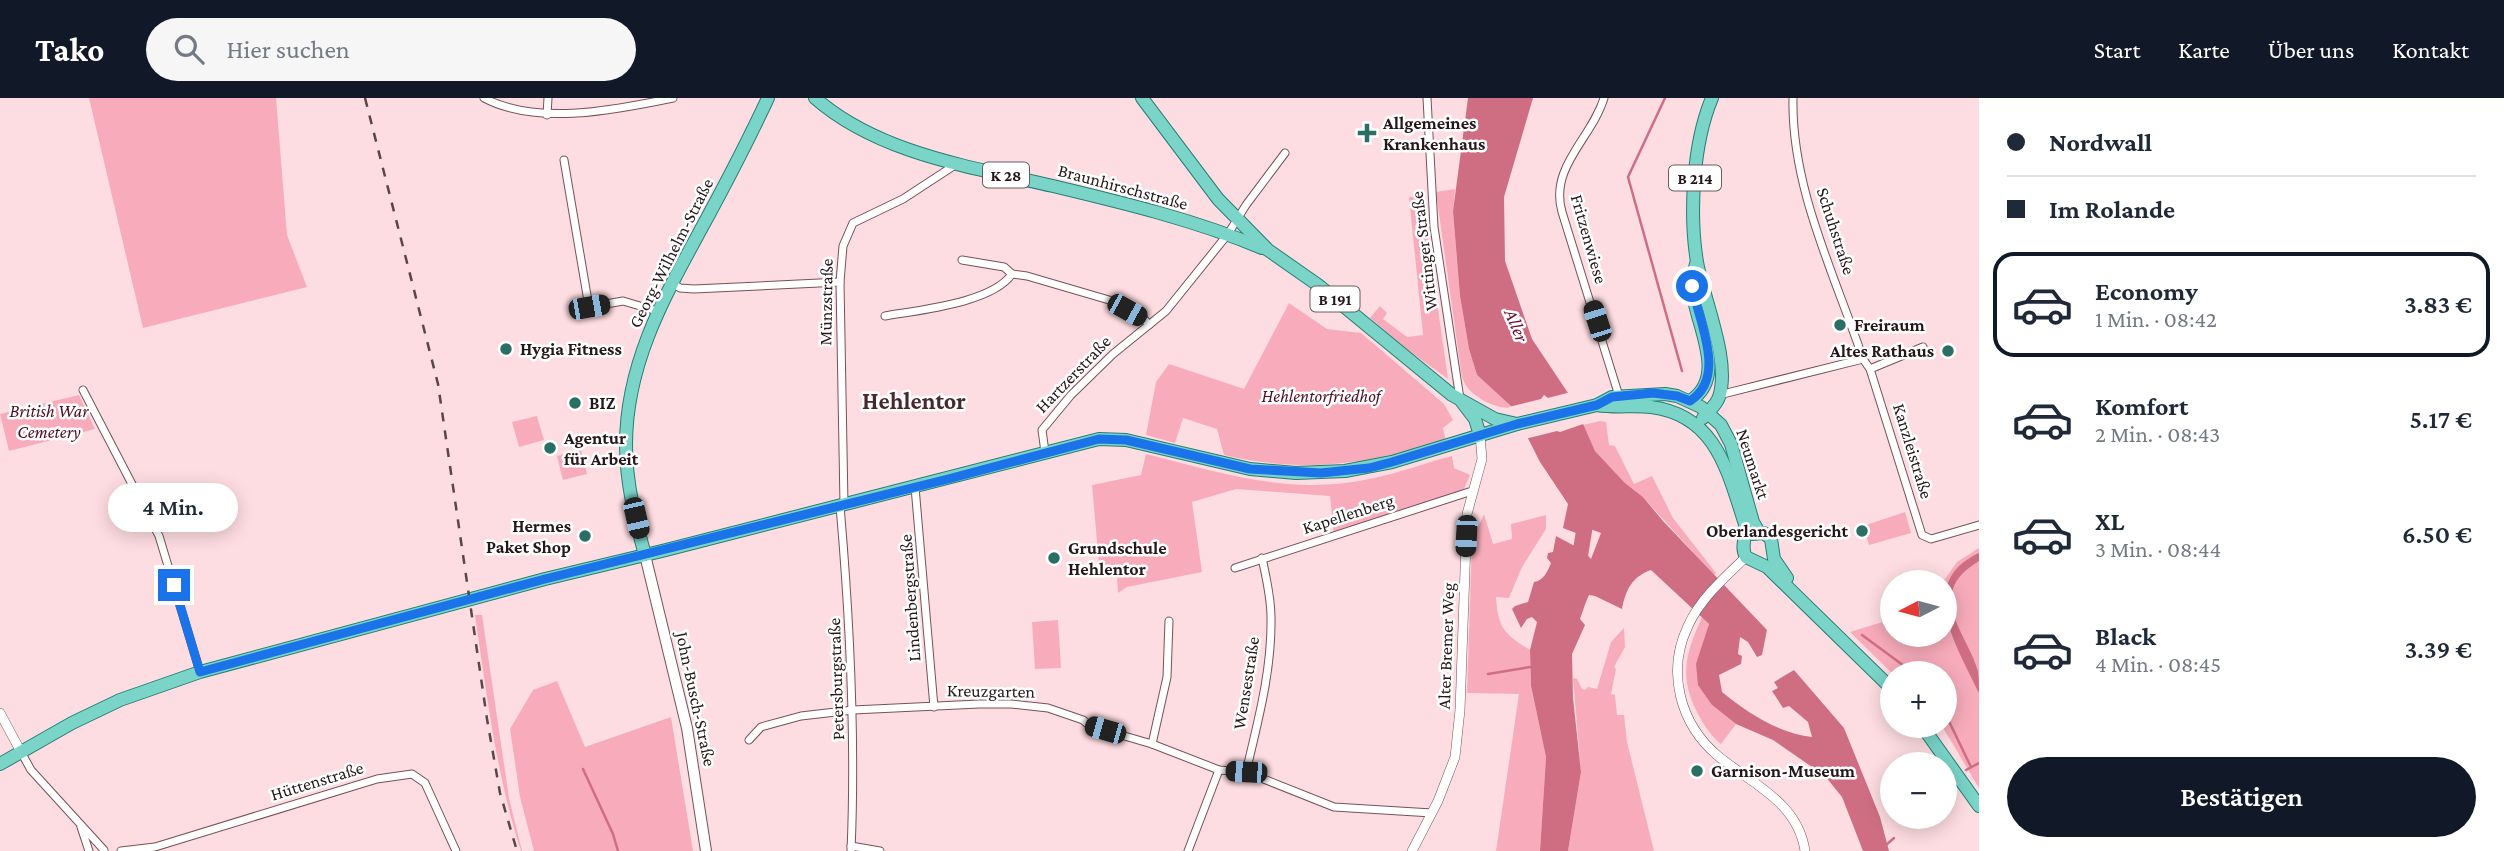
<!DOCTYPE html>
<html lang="de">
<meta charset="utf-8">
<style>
:root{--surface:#fff;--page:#f6f6f7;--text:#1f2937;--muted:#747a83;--line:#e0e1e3;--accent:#111827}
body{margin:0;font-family:"Crimson Pro",serif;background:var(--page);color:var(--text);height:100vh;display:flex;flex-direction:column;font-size:26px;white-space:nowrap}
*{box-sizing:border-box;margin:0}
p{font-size:23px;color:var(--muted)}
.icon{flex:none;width:38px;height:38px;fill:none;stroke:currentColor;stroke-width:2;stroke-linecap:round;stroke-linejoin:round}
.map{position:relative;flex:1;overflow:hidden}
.sheet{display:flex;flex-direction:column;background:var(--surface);width:525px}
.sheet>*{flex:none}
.banner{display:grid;align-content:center;height:154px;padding:0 28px;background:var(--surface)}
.needle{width:46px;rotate:264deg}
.buttons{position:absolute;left:1880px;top:472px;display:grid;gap:14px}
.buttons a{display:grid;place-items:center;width:77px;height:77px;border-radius:50%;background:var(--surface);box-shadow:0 4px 18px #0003;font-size:35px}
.end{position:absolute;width:32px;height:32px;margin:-16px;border:9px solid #1a73e8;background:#fff;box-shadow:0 0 0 4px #fff}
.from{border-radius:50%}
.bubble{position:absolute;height:49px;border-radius:24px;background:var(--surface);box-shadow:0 4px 18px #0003;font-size:23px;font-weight:600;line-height:49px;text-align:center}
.car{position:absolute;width:21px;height:42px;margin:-21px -10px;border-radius:9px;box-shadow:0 0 5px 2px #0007;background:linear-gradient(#222 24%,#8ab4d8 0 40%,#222 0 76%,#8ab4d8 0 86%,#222 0)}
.banner b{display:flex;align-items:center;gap:24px;height:66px;font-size:26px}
.banner b+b{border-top:2px solid var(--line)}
.banner i{width:18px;height:18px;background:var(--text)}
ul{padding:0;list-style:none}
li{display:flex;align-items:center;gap:21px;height:105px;margin:0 14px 10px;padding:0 14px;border:4px solid transparent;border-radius:21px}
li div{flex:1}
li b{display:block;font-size:26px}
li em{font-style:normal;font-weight:600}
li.current{border-color:var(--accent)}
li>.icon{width:63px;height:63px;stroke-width:1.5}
.action{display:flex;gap:14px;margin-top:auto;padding:14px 28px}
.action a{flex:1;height:80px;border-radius:42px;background:var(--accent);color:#fff;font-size:28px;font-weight:600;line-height:80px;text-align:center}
header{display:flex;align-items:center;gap:42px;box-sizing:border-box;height:98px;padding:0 35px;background:var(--accent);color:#fff}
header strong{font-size:33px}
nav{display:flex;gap:38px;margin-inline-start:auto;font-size:24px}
.search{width:490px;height:63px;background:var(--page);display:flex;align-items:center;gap:18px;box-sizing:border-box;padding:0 24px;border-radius:38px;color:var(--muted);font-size:26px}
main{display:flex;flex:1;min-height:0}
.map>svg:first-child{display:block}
.green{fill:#f8acbb}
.water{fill:#cf6e83}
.pier{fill:#fedde2}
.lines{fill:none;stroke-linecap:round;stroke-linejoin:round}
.stream{stroke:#cf6e83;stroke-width:2.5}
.river{stroke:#cf6e83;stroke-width:16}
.minor-casing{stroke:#755258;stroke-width:9}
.tertiary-casing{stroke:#755258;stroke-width:10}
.secondary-casing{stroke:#755258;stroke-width:12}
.primary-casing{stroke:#237f74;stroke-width:14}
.minor{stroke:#fff;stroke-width:7}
.tertiary{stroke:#fff;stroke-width:9}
.secondary{stroke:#fff;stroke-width:10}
.primary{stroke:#7ad4c8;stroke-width:12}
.rail{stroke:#594649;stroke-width:2.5;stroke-dasharray:9 9;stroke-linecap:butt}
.route{stroke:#1a73e8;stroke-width:9}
.poi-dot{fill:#296f64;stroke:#fff;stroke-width:2.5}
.labels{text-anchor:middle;stroke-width:5;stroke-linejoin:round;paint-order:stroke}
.shield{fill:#fff;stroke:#675d5f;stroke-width:2}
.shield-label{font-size:16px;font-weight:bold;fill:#26171a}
.poi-label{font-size:18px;font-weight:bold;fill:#26171a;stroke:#fff;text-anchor:start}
.street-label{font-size:18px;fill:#26171a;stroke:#fff}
.park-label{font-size:18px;font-style:italic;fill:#4c0e21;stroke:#fff}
.water-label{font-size:19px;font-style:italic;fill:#6a0f2e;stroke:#fff}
.district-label{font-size:24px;font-weight:bold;fill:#47282e;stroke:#fff}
</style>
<header>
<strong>Tako</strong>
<div class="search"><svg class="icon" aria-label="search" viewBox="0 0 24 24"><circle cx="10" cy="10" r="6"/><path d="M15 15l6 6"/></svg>Hier suchen</div>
<nav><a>Start</a><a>Karte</a><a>Über uns</a><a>Kontakt</a></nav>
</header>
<main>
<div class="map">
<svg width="1979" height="753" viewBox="0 0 1979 753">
<rect width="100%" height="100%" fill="#fedde2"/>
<g class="green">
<path d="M 89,0 L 276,0 L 287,137 L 307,189 L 143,230 Z"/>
<path d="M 1455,91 L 1453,113 L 1460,198 L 1469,251 L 1477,277 L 1512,309 C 1500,313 1475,300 1467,289 C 1463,284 1462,278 1461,273 L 1436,94 Z"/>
<path d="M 1425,98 L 1428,141 L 1448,281 L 1404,249 L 1370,220 L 1380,208 L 1387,215 L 1383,221 L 1407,239 L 1423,237 L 1409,99 Z"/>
<path d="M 1289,205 L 1327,231 L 1361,235 L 1444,306 L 1453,322 L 1443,330 L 1446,343 C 1365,366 1308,376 1224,357 L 1217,331 L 1183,320 L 1175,345 L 1146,337 L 1156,284 L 1169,266 L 1244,291 Z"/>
<path d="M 79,297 L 95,331 L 9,353 L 0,316 Z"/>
<path d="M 537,318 L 544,342 L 519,349 L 512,324 Z"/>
<path d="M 1600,323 L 1606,324 L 1609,347 L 1615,348 L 1634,386 L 1652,378 L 1673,420 L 1716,475 L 1714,477 L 1643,399 L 1625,385 L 1595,353 L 1583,327 Z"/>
<path d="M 581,352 L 587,376 L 563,382 L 557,358 Z"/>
<path d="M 1146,356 C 1221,375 1291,398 1369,381 C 1397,376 1425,365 1452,358 L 1454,370 L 1470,377 L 1460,400 L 1334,439 L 1330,398 L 1236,391 L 1192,404 L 1202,474 L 1127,489 L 1118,495 L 1117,480 L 1100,478 L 1092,387 L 1141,377 Z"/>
<path d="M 1905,414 L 1911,435 L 1869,447 L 1863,428 Z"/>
<path d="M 1484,416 L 1493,446 L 1512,441 L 1511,426 L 1546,417 L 1546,431 L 1522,469 L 1509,500 L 1496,499 C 1498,530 1504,536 1530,552 L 1531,588 L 1546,659 L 1540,753 L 1496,753 L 1519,596 L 1467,595 L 1472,443 Z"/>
<path d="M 1979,450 L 1979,690 L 1942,628 L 1944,628 L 1944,576 L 1893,576 L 1850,534 L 1892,521 L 1892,537 L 1944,537 L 1943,484 L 1957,464 Z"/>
<path d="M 475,517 L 482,517 L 509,700 L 522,753 L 521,753 C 496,676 487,597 475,517 Z"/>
<path d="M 1702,519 L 1709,526 L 1705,542 L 1712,607 L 1736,626 L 1721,646 C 1709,636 1702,624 1695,610 C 1679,575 1687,553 1702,519 Z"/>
<path d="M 1058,522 L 1061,570 L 1035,571 L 1032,524 Z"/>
<path d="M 1624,530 L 1625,549 L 1614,569 L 1616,571 L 1611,596 L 1615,597 L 1617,617 L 1624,617 L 1627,644 L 1654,753 L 1568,753 L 1581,674 L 1573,580 L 1577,581 L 1582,591 L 1585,592 L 1588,589 L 1597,591 L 1611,544 Z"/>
<path d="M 557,583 L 585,649 L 671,619 L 693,753 L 534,753 L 520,699 L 510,631 L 533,592 Z"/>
</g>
<g class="water">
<path d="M 1468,0 L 1533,0 L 1504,99 L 1505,163 L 1532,241 L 1572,301 L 1595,353 L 1625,385 L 1643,399 L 1663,423 L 1767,532 L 1762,557 L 1757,559 L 1748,544 L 1740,539 L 1738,556 L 1742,558 L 1741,566 L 1719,577 L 1722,594 C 1746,614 1780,636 1812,639 L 1808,624 L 1789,608 L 1783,610 L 1772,593 L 1778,590 L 1774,584 L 1794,572 L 1844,630 L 1880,719 L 1889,753 L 1863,753 L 1842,699 L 1825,678 L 1773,642 L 1736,626 L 1712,607 L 1698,587 L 1696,566 L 1709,526 L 1651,472 C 1632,479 1626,491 1622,511 L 1595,498 L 1589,497 C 1585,505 1583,513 1580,521 L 1585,527 L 1572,556 L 1573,600 L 1581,674 L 1568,753 L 1540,753 L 1546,659 L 1531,588 L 1530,552 L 1537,524 L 1532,519 L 1527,521 L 1521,530 L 1512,511 L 1515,508 L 1528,504 L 1534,484 C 1543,483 1548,473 1551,465 L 1547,460 L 1548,455 L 1553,454 L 1556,438 L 1584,453 L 1591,461 L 1601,435 L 1590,431 L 1586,439 L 1563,430 L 1568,406 L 1540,364 L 1512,309 L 1477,277 L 1469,251 L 1460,198 L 1453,113 Z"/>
<path d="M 1979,455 L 1979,463 C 1923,497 1967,533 1978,573 C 1979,580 1979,588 1979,595 C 1959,552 1914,484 1979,455 Z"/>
</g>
<path class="pier" d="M 1571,294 L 1586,325 L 1560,334 L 1557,333 L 1525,341 L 1509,309 L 1541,301 L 1544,297 L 1548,300 Z"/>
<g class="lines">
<g class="stream">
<path d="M 1665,0 L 1628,79 L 1682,273"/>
<path d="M 1862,537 L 1915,576"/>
<path d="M 1488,576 L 1530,569"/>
<path d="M 1944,613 L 1971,669"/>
<path d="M 583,671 L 613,736 L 618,753"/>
<path d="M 1966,672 L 1979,665"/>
<path d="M 1886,747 L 1894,740"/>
</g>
<path class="river" d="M 1578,470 L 1585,427 L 1583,420"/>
<defs>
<g id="minor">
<path d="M 484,0 C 537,28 615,12 673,0"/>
<path d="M 1427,0 L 1434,129 L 1460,301"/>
<path d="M 1604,0 C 1592,40 1549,69 1562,114 L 1619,298"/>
<path d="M 1793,0 C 1791,90 1835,177 1863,261 L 1870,271 L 1922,437 L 1931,441 L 1979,427"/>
<path d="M 547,17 L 548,0"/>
<path d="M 564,62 L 589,209 L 623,203 L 657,213"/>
<path d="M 962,162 L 1004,169 L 1012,176 L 1027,178 L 1109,202 L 1145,222 L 1149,227"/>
<path d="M 672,185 L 680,190 L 694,191 L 840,184"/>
<path d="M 885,218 C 919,212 992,205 1012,176"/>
<path d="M 1870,271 L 1923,249"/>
<path d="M 83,292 L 159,438 L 200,574"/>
<path d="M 1719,297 L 1863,261"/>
<path d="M 1045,354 L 1042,332 L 1071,297 L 1113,256 L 1166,213 L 1228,136 L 1246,107 L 1285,55"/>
<path d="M 915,389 L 934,609"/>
<path d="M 844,407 L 840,184 L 843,148 L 853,125 L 903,101 L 958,65"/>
<path d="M 840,408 C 850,523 856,637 851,753"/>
<path d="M 1235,470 L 1472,393"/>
<path d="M 749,642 L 761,629 L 801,618 L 853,612 L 979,606 L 1011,606 L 1048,610 L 1083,622 L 1090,628 L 1152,646 L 1219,672 L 1246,674 L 1334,709 L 1432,715"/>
<path d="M 1152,646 L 1167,579 L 1169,523"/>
<path d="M 21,654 L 31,672 L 104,752"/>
<path d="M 1246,674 C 1258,623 1272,572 1271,519 C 1271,499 1266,479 1262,460"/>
<path d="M 81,729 L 89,753"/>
<path d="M 851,748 L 880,753"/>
<path d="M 121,753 L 155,749 L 377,681 L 412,676 L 425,685 L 456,753"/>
<path d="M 1188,753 L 1219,672"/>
</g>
<g id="tertiary">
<path d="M 1746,459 C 1725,479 1700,501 1688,528 C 1666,574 1680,626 1718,658 C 1752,686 1798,704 1805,753"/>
<path d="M 0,615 L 21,654"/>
<path d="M 1412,753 L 1438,703 L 1455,659 L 1460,612 L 1467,416 L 1482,361 L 1480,337"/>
</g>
<path id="secondary" d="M 645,457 L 687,630 L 706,753"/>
<g id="primary">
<path d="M 815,0 C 879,56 972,69 1053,88 C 1124,105 1195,122 1262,150"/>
<path d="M 1142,0 L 1218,101 L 1268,152 L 1318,187 L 1452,297 L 1495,321 L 1517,326"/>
<path d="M 1690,303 C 1730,278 1693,223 1692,188 C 1692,180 1694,173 1696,166"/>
<path d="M 1462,304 L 1475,321 L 1480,337"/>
<path d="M 1597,307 C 1615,310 1633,307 1651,309 C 1715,317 1727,371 1744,423 C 1749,436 1739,447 1746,459 L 1767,469 L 1892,591"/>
<path d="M 1703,320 C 1708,313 1716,308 1719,299 C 1731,263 1704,203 1697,164 C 1689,115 1693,45 1712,0"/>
<path d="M 1751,436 L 1764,435 L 1771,441 L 1774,461 L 1787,480"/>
<path d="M 645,457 C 635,421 626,384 626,347 C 626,267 663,201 700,133 C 724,89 747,45 768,0"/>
<path d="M 1922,628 L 1979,708"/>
<path d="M 0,666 L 72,625 L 120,602 L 200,574 L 545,481 L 666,452 L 1099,341 L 1126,342 L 1250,371 L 1296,375 L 1345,373 L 1392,364 L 1517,326 L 1597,307 L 1612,299 L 1665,296 L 1677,298 L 1701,309 L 1721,327 L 1731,346 L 1753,424 L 1759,434"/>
</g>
</defs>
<use href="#minor" class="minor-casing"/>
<use href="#tertiary" class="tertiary-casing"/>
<use href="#secondary" class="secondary-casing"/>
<use href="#primary" class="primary-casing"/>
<use href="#minor" class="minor"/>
<use href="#tertiary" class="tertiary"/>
<use href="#secondary" class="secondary"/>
<use href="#primary" class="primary"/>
<path class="rail" d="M 365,0 L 438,286 L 487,621 L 500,695 L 517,753"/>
</g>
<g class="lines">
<path class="route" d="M 174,487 L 200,574 L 545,481 L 948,381 L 1099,341 L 1126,342 L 1250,371 L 1321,375 L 1369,370 L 1392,364 L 1517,326 L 1597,307 L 1612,299 L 1653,295 L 1677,298 L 1690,303 C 1728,279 1698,222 1692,188"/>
</g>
<g class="poi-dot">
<path d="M1363.5 24.5h7v7h7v7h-7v7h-7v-7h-7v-7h7z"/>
<circle cx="1840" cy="227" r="7"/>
<circle cx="506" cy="251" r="7"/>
<circle cx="1948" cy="253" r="7"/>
<circle cx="575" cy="305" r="7"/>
<circle cx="550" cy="350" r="7"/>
<circle cx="1862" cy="433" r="7"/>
<circle cx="585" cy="438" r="7"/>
<circle cx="1054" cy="460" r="7"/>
<circle cx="1697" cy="673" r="7"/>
</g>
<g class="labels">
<g class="shield">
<rect x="983" y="64.5" width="46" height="25" rx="5"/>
<rect x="1669" y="67.5" width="52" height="25" rx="5"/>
<rect x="1310.5" y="188.5" width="49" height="25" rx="5"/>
</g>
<g class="shield-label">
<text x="1006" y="83">K 28</text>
<text x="1695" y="86">B 214</text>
<text x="1335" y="207">B 191</text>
</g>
<g class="poi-label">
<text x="1383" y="31">Allgemeines<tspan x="1383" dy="21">Krankenhaus</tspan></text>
<text x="1854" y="233">Freiraum</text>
<text x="520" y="257">Hygia Fitness</text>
<text x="1934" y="259" text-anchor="end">Altes Rathaus</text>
<text x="589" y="311">BIZ</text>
<text x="564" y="346">Agentur<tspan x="564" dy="21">für Arbeit</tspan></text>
<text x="571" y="434" text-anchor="end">Hermes<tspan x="571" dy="21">Paket Shop</tspan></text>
<text x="1848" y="439" text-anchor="end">Oberlandesgericht</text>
<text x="1068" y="456">Grundschule<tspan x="1068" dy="21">Hehlentor</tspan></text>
<text x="1711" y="679">Garnison-Museum</text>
</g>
<g class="street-label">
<text transform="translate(1123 89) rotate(15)" y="6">Braunhirschstraße</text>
<text transform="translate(1836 133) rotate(72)" y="6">Schuhstraße</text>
<text transform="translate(1589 141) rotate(74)" y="6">Fritzenwiese</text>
<text transform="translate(1424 153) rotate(-97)" y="6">Wittinger Straße</text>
<text transform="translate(671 155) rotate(-63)" y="6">Georg-Wilhelm-Straße</text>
<text transform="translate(826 204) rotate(-89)" y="6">Münzstraße</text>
<text transform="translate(1073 276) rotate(-46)" y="6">Hartzerstraße</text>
<text transform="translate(1913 353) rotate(73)" y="6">Kanzleistraße</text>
<text transform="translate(1753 366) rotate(72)" y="6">Neumarkt</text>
<text transform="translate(1348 416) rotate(-18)" y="6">Kapellenberg</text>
<text transform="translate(910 500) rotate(-94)" y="6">Lindenbergstraße</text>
<text transform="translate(1446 548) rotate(-88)" y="6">Alter Bremer Weg</text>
<text transform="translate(836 581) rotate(-92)" y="6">Petersburgstraße</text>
<text transform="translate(1246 585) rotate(-81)" y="6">Wensestraße</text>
<text transform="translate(991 593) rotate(1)" y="6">Kreuzgarten</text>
<text transform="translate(696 601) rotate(78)" y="6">John-Busch-Straße</text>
<text transform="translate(317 683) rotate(-17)" y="6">Hüttenstraße</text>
</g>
<g class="park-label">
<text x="1321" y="304">Hehlentorfriedhof</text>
<text x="49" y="319">British War<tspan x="49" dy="21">Cemetery</tspan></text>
</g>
<g class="water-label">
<text transform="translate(1517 227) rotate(67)" y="7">Aller</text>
</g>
<g class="district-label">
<text x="914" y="311">Hehlentor</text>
</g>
</g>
</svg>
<div class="buttons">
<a><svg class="needle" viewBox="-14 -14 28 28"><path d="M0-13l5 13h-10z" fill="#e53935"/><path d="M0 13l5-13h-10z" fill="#747a83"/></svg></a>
<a>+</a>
<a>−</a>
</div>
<i class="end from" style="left:1692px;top:188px"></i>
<i class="end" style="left:174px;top:487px"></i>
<div class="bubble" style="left:108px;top:385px;width:130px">4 Min.</div>
<i class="car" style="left:589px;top:209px;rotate:80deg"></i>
<i class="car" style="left:1127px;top:212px;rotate:119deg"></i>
<i class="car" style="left:1597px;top:223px;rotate:342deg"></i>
<i class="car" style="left:636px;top:420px;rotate:167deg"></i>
<i class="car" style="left:1466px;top:438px;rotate:183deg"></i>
<i class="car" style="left:1105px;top:632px;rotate:286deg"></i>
<i class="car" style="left:1246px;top:674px;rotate:273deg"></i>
</div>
<section class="sheet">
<div class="banner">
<b><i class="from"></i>Nordwall</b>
<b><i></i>Im Rolande</b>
</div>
<ul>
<li class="current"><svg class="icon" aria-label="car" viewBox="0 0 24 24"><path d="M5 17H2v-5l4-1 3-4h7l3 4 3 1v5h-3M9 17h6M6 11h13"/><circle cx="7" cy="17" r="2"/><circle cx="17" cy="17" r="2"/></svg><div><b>Economy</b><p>1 Min. · 08:42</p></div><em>3.83 €</em></li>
<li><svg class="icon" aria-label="car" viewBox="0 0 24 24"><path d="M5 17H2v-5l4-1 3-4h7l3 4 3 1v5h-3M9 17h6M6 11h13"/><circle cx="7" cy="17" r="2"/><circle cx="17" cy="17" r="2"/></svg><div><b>Komfort</b><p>2 Min. · 08:43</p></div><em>5.17 €</em></li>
<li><svg class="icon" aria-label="car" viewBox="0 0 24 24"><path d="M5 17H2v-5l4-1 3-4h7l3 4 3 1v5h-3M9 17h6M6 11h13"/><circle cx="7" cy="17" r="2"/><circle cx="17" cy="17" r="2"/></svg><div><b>XL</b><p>3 Min. · 08:44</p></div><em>6.50 €</em></li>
<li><svg class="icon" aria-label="car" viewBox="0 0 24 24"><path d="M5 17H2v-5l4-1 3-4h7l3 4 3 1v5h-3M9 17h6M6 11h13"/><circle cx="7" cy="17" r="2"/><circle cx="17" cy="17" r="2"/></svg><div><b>Black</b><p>4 Min. · 08:45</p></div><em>3.39 €</em></li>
</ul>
<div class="action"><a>Bestätigen</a></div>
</section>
</main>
